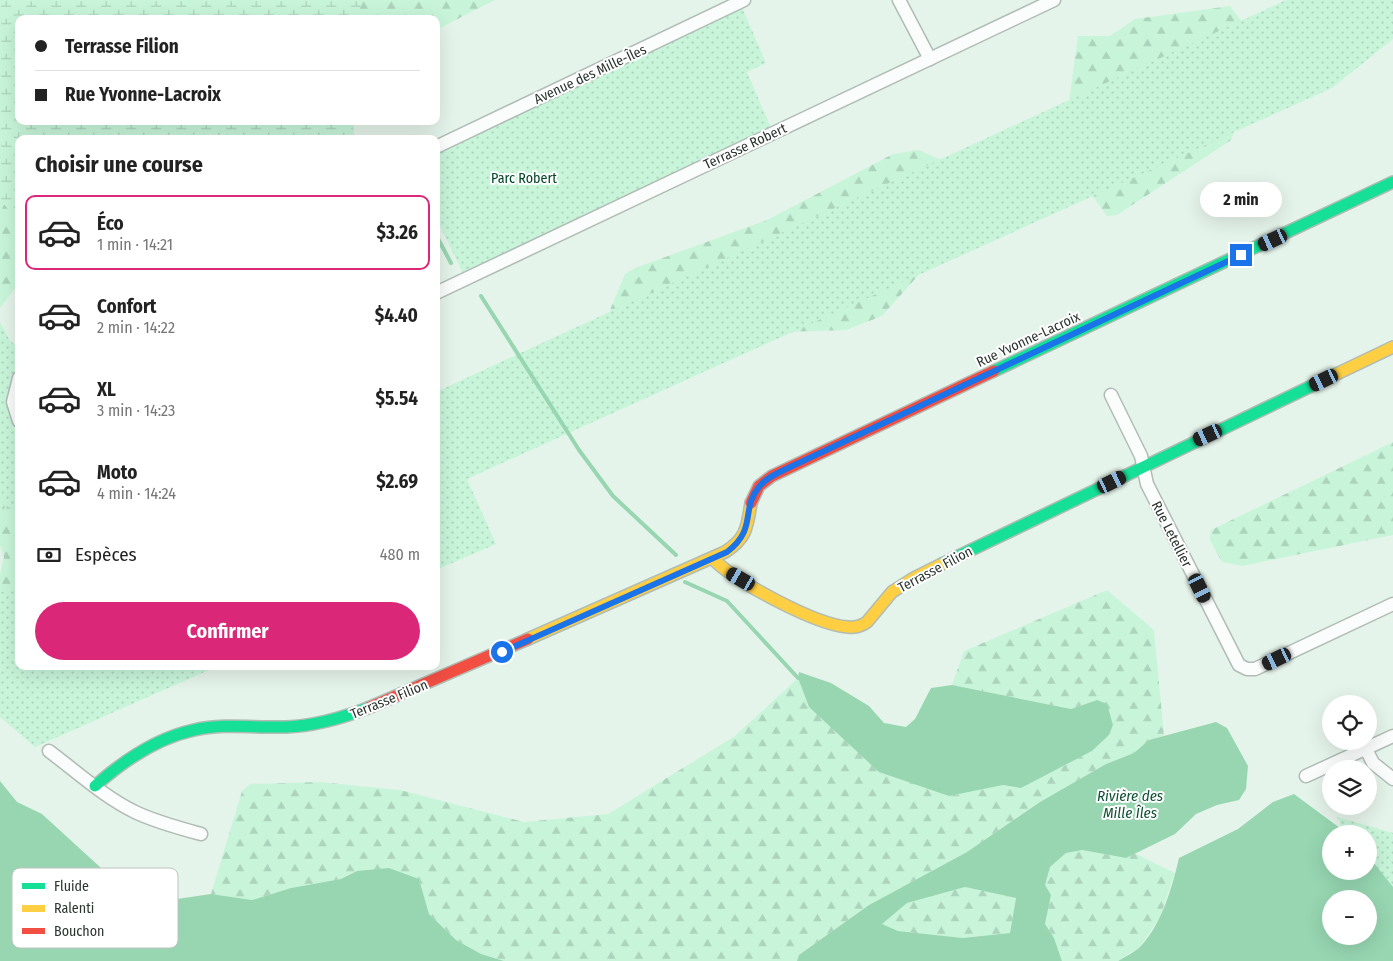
<!DOCTYPE html>
<html lang="fr">
<meta charset="utf-8">
<style>
:root{--surface:#fff;--page:#f2f2f2;--text:#222;--muted:#767676;--line:#e0e0e0;--accent:#db2777}
body{margin:0;font-family:"Fira Sans Condensed",sans-serif;background:var(--page);color:var(--text);height:100vh;display:flex;flex-direction:column;font-size:19px;white-space:nowrap}
*{box-sizing:border-box;margin:0}
p{font-size:16px;color:var(--muted)}
.icon{flex:none;width:28px;height:28px;fill:none;stroke:currentColor;stroke-width:2;stroke-linecap:round;stroke-linejoin:round}
.map{position:relative;flex:1;overflow:hidden}
.panel{position:absolute;left:15px;top:135px;width:425px;height:535px;display:flex;flex-direction:column;background:var(--surface);border-radius:10px;box-shadow:0 5px 20px #0002}
.panel>*{flex:none}
.top-card{position:absolute;left:15px;top:15px;width:425px;height:110px;border-radius:10px;box-shadow:0 5px 20px #0002;display:grid;align-content:center;height:110px;padding:0 20px;background:var(--surface)}
.tools{position:absolute;left:1322px;top:695px;display:grid;gap:10px}
.tools a{display:grid;place-items:center;width:55px;height:55px;border-radius:50%;background:var(--surface);box-shadow:0 5px 20px #0002;font-size:25px}
.end{position:absolute;width:22px;height:22px;margin:-11px;border:6px solid #1a73e8;background:#fff;box-shadow:0 0 0 2px #fff}
.from{border-radius:50%}
.bubble{position:absolute;height:35px;border-radius:18px;background:var(--surface);box-shadow:0 5px 20px #0002;font-size:16px;font-weight:700;line-height:35px;text-align:center}
.car{position:absolute;width:15px;height:30px;margin:-15px -8px;border-radius:6px;box-shadow:0 0 4px 1px #0007;background:linear-gradient(#222 24%,#8ab4d8 0 40%,#222 0 76%,#8ab4d8 0 86%,#222 0)}
.top-card b{display:flex;align-items:center;gap:18px;height:48px;font-size:19px}
.top-card b+b{border-top:1px solid var(--line)}
.top-card i{width:12px;height:12px;background:var(--text)}
ul{padding:0;list-style:none}
li{display:flex;align-items:center;gap:15px;height:75px;margin:0 10px 8px;padding:0 10px;border:2px solid transparent;border-radius:10px}
li div{flex:1}
li b{display:block;font-size:19px}
li em{font-style:normal;font-weight:700}
li.active{border-color:var(--accent)}
li>.icon{width:45px;height:45px;stroke-width:1.5}
h2{padding:0 20px;font-size:22px;line-height:60px}
.pay{display:flex;align-items:center;gap:12px;height:55px;padding:0 20px;font-size:19px}
.pay p{margin-inline-start:auto}
.button{display:flex;gap:10px;margin-top:auto;padding:10px 20px}
.button a{flex:1;height:58px;border-radius:30px;background:var(--accent);color:#fff;font-size:20px;font-weight:700;line-height:58px;text-align:center}
.map>svg:first-child{display:block}
.forest{fill:url(#forest-firs)}
.wetland{fill:url(#wetland-marsh)}
.park{fill:url(#park-dots)}
.water{fill:#97d6b1;fill-rule:evenodd}
.lines{fill:none;stroke-linecap:round;stroke-linejoin:round}
.stream{stroke:#97d6b1;stroke-width:4}
.street-casing{stroke:#b0bcb5;stroke-width:15}
.fast-casing{stroke:#b0bcb5;stroke-width:14}
.slow-casing{stroke:#b0bcb5;stroke-width:14}
.jam-casing{stroke:#b0bcb5;stroke-width:14}
.street{stroke:#fbfdfc;stroke-width:12}
.fast{stroke:#16e098;stroke-width:11}
.slow{stroke:#ffcf43;stroke-width:11}
.jam{stroke:#f24e42;stroke-width:11}
.route{stroke:#1a73e8;stroke-width:6}
.labels{text-anchor:middle;stroke-width:4;stroke-linejoin:round;paint-order:stroke}
.street-label{font-size:14px;fill:#2b362f;stroke:#fff}
.park-label{font-size:14px;fill:#004628;stroke:#fff}
.water-label{font-size:15px;font-style:italic;fill:#0f5133;stroke:#fff}
.key{fill:#fff;stroke:#bfc3c1;stroke-width:1}
.key-label{font-size:14px;fill:#2b362f}
</style>
<div class="map">
<svg width="1393" height="961" viewBox="0 0 1393 961">
<defs>
<pattern id="forest-firs" width="22" height="20" patternUnits="userSpaceOnUse" patternTransform="scale(1.25)"><rect width="22" height="20" fill="#c8f5da"/><path d="M5 1l3.5 6h-7zM16 11l3.5 6h-7z" fill="#acd3bb"/></pattern>
<pattern id="wetland-marsh" width="20" height="14" patternUnits="userSpaceOnUse" patternTransform="scale(1.25)"><rect width="20" height="14" fill="#c8f5da"/><path d="M1 5h8M5 5V1M11 12h8M15 12V8" fill="none" stroke="#acd3bb"/></pattern>
<pattern id="park-dots" width="8" height="8" patternUnits="userSpaceOnUse" patternTransform="scale(1.25)"><rect width="8" height="8" fill="#c8f5da"/><path d="M2 2h.1M6 6h.1" fill="none" stroke="#acd3bb" stroke-width="1.8" stroke-linecap="round"/></pattern>
</defs>
<rect width="100%" height="100%" fill="#e5f4ea"/>
<g class="forest">
<path d="M 0,0 L 495,0 L 436,30 L 436,19 L 19,19 L 19,121 L 354,121 L 354,139 L 19,139 L 19,283 L 0,308 Z"/>
<path d="M 1230,6 L 1249,31 L 1247,109 L 1230,141 L 1117,215 L 1107,216 L 1069,163 L 1063,144 L 1078,36 L 1110,36 L 1135,19 Z"/>
<path d="M 919,150 L 990,183 L 988,197 L 882,316 L 846,330 L 668,336 L 638,328 L 610,310 L 625,274 L 635,268 L 767,220 L 893,154 Z"/>
<path d="M 0,434 L 19,457 L 19,651 L 0,653 L 0,574 L 4,557 L 0,545 Z"/>
<path d="M 1393,442 L 1393,535 L 1242,566 L 1222,562 L 1210,540 L 1211,530 Z"/>
<path d="M 1107,590 L 1154,630 L 1164,736 L 1149,740 L 1134,753 L 1106,764 L 1040,802 L 967,852 L 869,905 L 799,955 L 797,961 L 504,961 L 481,954 L 456,940 L 429,914 L 419,879 L 357,871 L 341,879 L 291,888 L 252,900 L 211,894 L 242,791 L 250,784 L 320,782 L 400,790 L 524,822 L 608,814 L 735,736 L 798,678 L 809,707 L 949,796 L 1003,785 L 1021,788 L 1092,751 L 1109,735 L 1113,725 L 1097,700 L 1071,709 L 952,685 L 964,651 Z"/>
<path d="M 1082,850 L 1126,858 L 1134,853 L 1175,873 L 1160,917 L 1140,947 L 1118,961 L 1062,961 L 1054,938 L 1045,924 L 1051,895 L 1044,885 L 1050,867 L 1066,853 Z"/>
<path d="M 965,887 L 1016,898 L 1010,933 L 963,938 L 898,931 L 881,924 L 907,903 Z"/>
</g>
<path class="wetland" d="M 0,0 L 361,0 L 358,19 L 19,19 L 19,121 L 353,121 L 353,139 L 19,139 L 19,223 L 0,199 Z"/>
<g class="park">
<path d="M 1286,0 L 1393,0 L 1393,39 L 1332,88 L 467,479 L 496,544 L 436,570 L 436,392 Z"/>
<path d="M 742,7 L 766,63 L 747,72 L 771,128 L 464,275 L 436,218 L 436,153 Z"/>
<path d="M 0,322 L 10,341 L 19,347 L 19,357 L 8,403 L 11,416 L 19,435 L 19,503 L 5,510 L 0,481 Z"/>
<path d="M 19,584 L 19,666 L 218,666 L 35,747 L 0,717 L 0,593 Z"/>
<path d="M 1337,817 L 1393,833 L 1393,911 L 1369,871 L 1369,834 L 1345,834 Z"/>
</g>
<g class="water">
<path d="M 799,672 L 831,683 L 869,706 L 884,723 L 906,727 L 915,719 L 931,688 L 952,685 L 1071,709 L 1097,700 L 1107,704 L 1113,725 L 1109,735 L 1092,751 L 1021,788 L 1003,785 L 949,796 L 879,772 L 809,707 L 798,678 Z"/>
<path d="M 1216,722 L 1227,728 L 1248,766 L 1246,789 L 1239,800 L 1217,805 L 1196,814 L 1175,834 L 1126,858 L 1082,850 L 1066,853 L 1050,867 L 1045,885 L 1051,895 L 1045,924 L 1054,938 L 1062,961 L 797,961 L 799,955 L 869,905 L 967,852 L 1040,802 L 1106,764 L 1134,753 L 1149,740 ZM 965,887 L 1016,898 L 1010,933 L 963,938 L 898,931 L 882,924 L 907,903 Z"/>
<path d="M 0,781 L 17,802 L 42,814 L 112,878 L 177,899 L 211,894 L 252,900 L 291,888 L 341,879 L 357,871 L 389,868 L 419,879 L 429,914 L 456,940 L 481,954 L 504,961 L 0,961 Z"/>
<path d="M 1294,794 L 1348,834 L 1331,834 L 1331,871 L 1369,871 L 1369,857 L 1393,887 L 1393,961 L 1118,961 C 1125,957 1135,952 1141,946 C 1162,923 1172,888 1179,858 L 1238,829 L 1273,802 ZM 1331,899 L 1369,899 L 1369,936 L 1331,936 Z"/>
</g>
<g class="lines">
<g class="stream">
<path d="M 436,235 L 451,263"/>
<path d="M 481,296 L 579,450 L 613,496 L 676,555"/>
<path d="M 685,582 L 727,601 L 798,678"/>
</g>
<defs>
<g id="street">
<path d="M 899,0 L 930,59"/>
<path d="M 436,147 L 744,0"/>
<path d="M 436,293 L 1054,0"/>
<path d="M 19,378 L 13,402 L 19,421"/>
<path d="M 1111,395 L 1141,456 L 1147,484 L 1239,665 L 1247,669 L 1255,669 L 1393,604"/>
<path d="M 1366,749 L 1373,763 L 1393,779"/>
<path d="M 49,751 C 77,772 104,797 135,812 C 156,822 179,828 201,834"/>
<path d="M 1306,776 L 1393,736"/>
</g>
<g id="fast">
<path d="M 994,371 L 1393,182"/>
<path d="M 942,564 L 1324,380"/>
<path d="M 95,786 C 123,761 157,738 194,730 C 224,723 255,728 286,727 C 314,726 342,718 368,708"/>
</g>
<g id="slow">
<path d="M 1324,380 L 1393,347"/>
<path d="M 713,559 C 736,582 816,625 848,627 C 854,628 862,626 867,622 L 892,592 L 914,578 L 942,564"/>
<path d="M 528,639 L 725,552 C 747,538 747,527 751,503"/>
</g>
<g id="jam">
<path d="M 751,503 L 759,486 L 772,476 L 994,371"/>
<path d="M 368,708 L 528,639"/>
</g>
</defs>
<use href="#street" class="street-casing"/>
<use href="#fast" class="fast-casing"/>
<use href="#slow" class="slow-casing"/>
<use href="#jam" class="jam-casing"/>
<use href="#street" class="street"/>
<use href="#fast" class="fast"/>
<use href="#slow" class="slow"/>
<use href="#jam" class="jam"/>
</g>
<g class="lines">
<path class="route" d="M 502,652 L 727,552 C 758,528 740,510 759,487 C 766,478 776,474 786,469 L 1241,255"/>
</g>
<g class="labels">
<g class="street-label">
<text transform="translate(590 74) rotate(-25)" y="5">Avenue des Mille-Îles</text>
<text transform="translate(745 146) rotate(-25)" y="5">Terrasse Robert</text>
<text transform="translate(1028 339) rotate(-25)" y="5">Rue Yvonne-Lacroix</text>
<text transform="translate(1172 534) rotate(63)" y="5">Rue Letellier</text>
<text transform="translate(935 569) rotate(-28)" y="5">Terrasse Filion</text>
<text transform="translate(389 699) rotate(-22)" y="5">Terrasse Filion</text>
</g>
<g class="park-label">
<text x="524" y="183">Parc Robert</text>
</g>
<g class="water-label">
<text x="1130" y="801">Rivière des<tspan x="1130" dy="17">Mille Îles</tspan></text>
</g>
</g>
<rect x="12" y="868" width="166" height="80" rx="8" class="key"/>
<rect x="22" y="883" width="23" height="6" fill="#16e098"/>
<rect x="22" y="905" width="23" height="7" fill="#ffcf43"/>
<rect x="22" y="928" width="23" height="6" fill="#f24e42"/>
<g class="key-label">
<text x="54" y="891">Fluide</text>
<text x="54" y="913">Ralenti</text>
<text x="54" y="936">Bouchon</text>
</g>
</svg>
<div class="tools">
<a><svg class="icon" aria-label="locate" viewBox="0 0 24 24"><circle cx="12" cy="12" r="6"/><path d="M12 2v4M12 18v4M2 12h4M18 12h4"/></svg></a>
<a><svg class="icon" aria-label="layers" viewBox="0 0 24 24"><path d="M12 4l9 5-9 5-9-5zM3 14l9 5 9-5"/></svg></a>
<a>+</a>
<a>−</a>
</div>
<i class="end from" style="left:502px;top:652px"></i>
<i class="end" style="left:1241px;top:255px"></i>
<div class="bubble" style="left:1200px;top:182px;width:82px">2 min</div>
<i class="car" style="left:1273px;top:240px;rotate:245deg"></i>
<i class="car" style="left:1324px;top:380px;rotate:244deg"></i>
<i class="car" style="left:1208px;top:435px;rotate:245deg"></i>
<i class="car" style="left:1112px;top:482px;rotate:64deg"></i>
<i class="car" style="left:741px;top:579px;rotate:300deg"></i>
<i class="car" style="left:1200px;top:588px;rotate:154deg"></i>
<i class="car" style="left:1277px;top:659px;rotate:244deg"></i>
<div class="top-card">
<b><i class="from"></i>Terrasse Filion</b>
<b><i></i>Rue Yvonne-Lacroix</b>
</div>
<section class="panel">
<h2>Choisir une course</h2>
<ul>
<li class="active"><svg class="icon" aria-label="car" viewBox="0 0 24 24"><path d="M5 17H2v-5l4-1 3-4h7l3 4 3 1v5h-3M9 17h6M6 11h13"/><circle cx="7" cy="17" r="2"/><circle cx="17" cy="17" r="2"/></svg><div><b>Éco</b><p>1 min · 14:21</p></div><em>$3.26</em></li>
<li><svg class="icon" aria-label="car" viewBox="0 0 24 24"><path d="M5 17H2v-5l4-1 3-4h7l3 4 3 1v5h-3M9 17h6M6 11h13"/><circle cx="7" cy="17" r="2"/><circle cx="17" cy="17" r="2"/></svg><div><b>Confort</b><p>2 min · 14:22</p></div><em>$4.40</em></li>
<li><svg class="icon" aria-label="car" viewBox="0 0 24 24"><path d="M5 17H2v-5l4-1 3-4h7l3 4 3 1v5h-3M9 17h6M6 11h13"/><circle cx="7" cy="17" r="2"/><circle cx="17" cy="17" r="2"/></svg><div><b>XL</b><p>3 min · 14:23</p></div><em>$5.54</em></li>
<li><svg class="icon" aria-label="car" viewBox="0 0 24 24"><path d="M5 17H2v-5l4-1 3-4h7l3 4 3 1v5h-3M9 17h6M6 11h13"/><circle cx="7" cy="17" r="2"/><circle cx="17" cy="17" r="2"/></svg><div><b>Moto</b><p>4 min · 14:24</p></div><em>$2.69</em></li>
</ul>
<div class="pay"><svg class="icon" aria-label="cash" viewBox="0 0 24 24"><path d="M3 7h18v10H3z"/><circle cx="12" cy="12" r="2"/></svg>Espèces<p>480 m</p></div>
<div class="button"><a>Confirmer</a></div>
</section>
</div>
